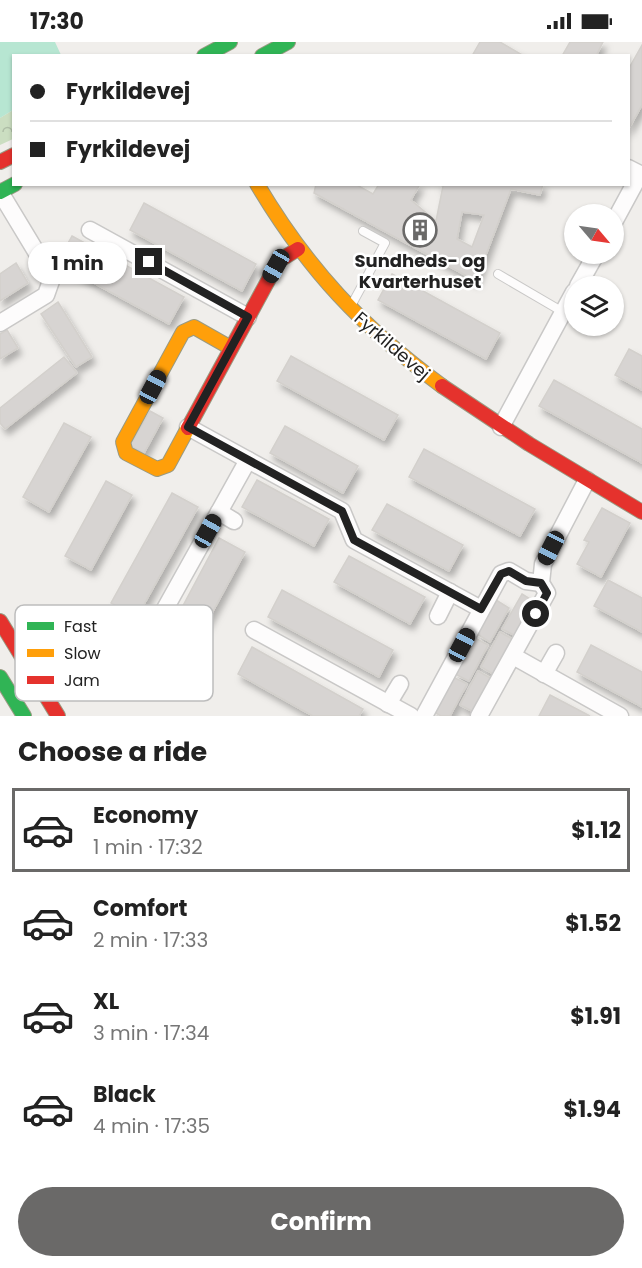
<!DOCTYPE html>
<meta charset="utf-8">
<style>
:root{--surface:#fff;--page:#f6f6f6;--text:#222;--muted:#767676;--line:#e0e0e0;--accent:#6a6968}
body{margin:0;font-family:Poppins,sans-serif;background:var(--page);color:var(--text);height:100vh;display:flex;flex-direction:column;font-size:22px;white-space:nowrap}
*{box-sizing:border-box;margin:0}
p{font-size:20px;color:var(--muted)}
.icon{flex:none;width:33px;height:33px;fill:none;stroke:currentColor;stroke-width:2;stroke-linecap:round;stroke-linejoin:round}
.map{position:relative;height:674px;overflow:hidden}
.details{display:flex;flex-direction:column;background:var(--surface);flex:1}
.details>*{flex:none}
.banner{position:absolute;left:12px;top:12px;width:618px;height:132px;border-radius:0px;box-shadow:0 2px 4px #0004;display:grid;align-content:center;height:132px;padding:0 18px;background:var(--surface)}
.needle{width:39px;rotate:119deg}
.controls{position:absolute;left:564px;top:162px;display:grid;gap:12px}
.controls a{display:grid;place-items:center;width:60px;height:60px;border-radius:50%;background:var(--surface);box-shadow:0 2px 4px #0004;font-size:30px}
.end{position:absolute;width:27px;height:27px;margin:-14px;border:8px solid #222;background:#fff;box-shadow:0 0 0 3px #fff}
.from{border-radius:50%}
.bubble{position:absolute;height:42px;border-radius:21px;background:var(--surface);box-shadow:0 2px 4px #0004;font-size:20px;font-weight:700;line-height:42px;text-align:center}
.car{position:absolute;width:18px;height:36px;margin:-18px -9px;border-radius:8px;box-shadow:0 0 4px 2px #0007;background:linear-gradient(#222 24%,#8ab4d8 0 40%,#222 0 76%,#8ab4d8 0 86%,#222 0)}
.banner b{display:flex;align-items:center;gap:21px;height:57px;font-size:22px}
.banner b+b{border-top:2px solid var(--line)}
.banner i{width:15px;height:15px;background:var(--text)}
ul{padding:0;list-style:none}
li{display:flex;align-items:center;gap:18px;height:84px;margin:0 12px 9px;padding:0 6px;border:3px solid transparent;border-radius:0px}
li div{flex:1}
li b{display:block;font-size:22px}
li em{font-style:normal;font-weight:700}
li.selected{border-color:var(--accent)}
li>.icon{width:54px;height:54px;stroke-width:1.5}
h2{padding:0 18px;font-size:27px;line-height:72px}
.cta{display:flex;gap:12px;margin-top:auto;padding:12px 18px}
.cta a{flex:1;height:69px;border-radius:36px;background:var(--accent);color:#fff;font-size:24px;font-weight:700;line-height:69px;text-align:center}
.status{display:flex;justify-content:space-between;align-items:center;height:42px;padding:0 30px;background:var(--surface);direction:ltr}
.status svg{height:16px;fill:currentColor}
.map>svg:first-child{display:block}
.forest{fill:url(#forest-crowns)}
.pitch{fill:#b7e6d2}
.building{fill:#d7d4d2;stroke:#d3d0cc;stroke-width:1.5;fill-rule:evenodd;filter:url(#shadow)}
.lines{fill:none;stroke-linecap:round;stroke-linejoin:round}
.lane-casing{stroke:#c9c8c7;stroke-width:10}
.street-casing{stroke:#c9c8c7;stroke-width:19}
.fast-casing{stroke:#999a82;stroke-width:16}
.slow-casing{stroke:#999a82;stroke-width:16}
.jam-casing{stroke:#999a82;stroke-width:16}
.lane{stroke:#fdfcfc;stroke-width:8}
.street{stroke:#fdfcfc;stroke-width:16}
.fast{stroke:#30b455;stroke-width:14}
.slow{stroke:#ff9f0a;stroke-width:14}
.jam{stroke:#e5322d;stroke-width:14}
.route{stroke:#222;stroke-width:8}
.labels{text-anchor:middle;stroke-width:5;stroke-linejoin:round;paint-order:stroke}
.poi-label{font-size:18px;font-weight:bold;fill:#222;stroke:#fff}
.street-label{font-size:18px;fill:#222;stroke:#fff}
.key{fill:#fff;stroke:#bdbdbd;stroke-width:1.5}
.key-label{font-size:16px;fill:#222}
</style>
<div class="status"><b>17:30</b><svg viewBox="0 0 49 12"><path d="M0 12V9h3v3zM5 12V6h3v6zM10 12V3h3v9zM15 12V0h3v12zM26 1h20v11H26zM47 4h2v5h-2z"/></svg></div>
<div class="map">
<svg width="642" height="674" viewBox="0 0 642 674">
<defs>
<pattern id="forest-crowns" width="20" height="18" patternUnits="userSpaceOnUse" patternTransform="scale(1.5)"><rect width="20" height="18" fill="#cbdec1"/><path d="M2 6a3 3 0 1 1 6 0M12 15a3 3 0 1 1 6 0" fill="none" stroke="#aebea6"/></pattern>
<filter id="shadow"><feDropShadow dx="3.5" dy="6" stdDeviation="3" flood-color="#0004"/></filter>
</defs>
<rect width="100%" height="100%" fill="#f0eeeb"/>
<path class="forest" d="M 13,68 L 13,97 L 0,103 L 0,76 Z"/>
<path class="pitch" d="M 0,0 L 55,0 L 61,13 L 14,14 L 13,68 L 0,76 Z"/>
<g class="building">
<path d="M 480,0 L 500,0 L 524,14 L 472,14 Z"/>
<path d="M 570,0 L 603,0 L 596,14 L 562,14 Z"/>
<path d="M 642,3 L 642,63 L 628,88 L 628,28 Z"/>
<path d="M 316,142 L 355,142 L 373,152 L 379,142 L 420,142 L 411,158 L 436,179 L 443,144 L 437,142 L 543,142 L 540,153 L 511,147 L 476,239 L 314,151 ZM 462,170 L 484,173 L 472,205 L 457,197 Z"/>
<path d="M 144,161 L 256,222 L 242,249 L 130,188 Z"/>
<path d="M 72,194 L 184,255 L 169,282 L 57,221 Z"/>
<path d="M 16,221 L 28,241 L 0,259 L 0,232 Z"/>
<path d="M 392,232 L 500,291 L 486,317 L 378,258 Z"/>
<path d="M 58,260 L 92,315 L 76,325 L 41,272 Z"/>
<path d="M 7,288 L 18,306 L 0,317 L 0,292 Z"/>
<path d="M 629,307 L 642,314 L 642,348 L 615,333 Z"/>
<path d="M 291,314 L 398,373 L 384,398 L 277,339 Z"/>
<path d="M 64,315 L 77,331 L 5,387 L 0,381 L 0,366 Z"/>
<path d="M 554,338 L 642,387 L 642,421 L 539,364 Z"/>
<path d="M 150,369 L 163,376 L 144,411 L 130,404 Z"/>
<path d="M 64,381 L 91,395 L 49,470 L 23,455 Z"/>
<path d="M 285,384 L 358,424 L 343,451 L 270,411 Z"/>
<path d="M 424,407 L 535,467 L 520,494 L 409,435 Z"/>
<path d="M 257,438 L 329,477 L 314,504 L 242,465 Z"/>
<path d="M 106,439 L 132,453 L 91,528 L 65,514 Z"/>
<path d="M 172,451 L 198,465 L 137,575 L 111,561 Z"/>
<path d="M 387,462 L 463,503 L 449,529 L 372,488 Z"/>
<path d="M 602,466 L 630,481 L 601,535 L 577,522 L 589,500 L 584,498 Z"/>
<path d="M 219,496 L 245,510 L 186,619 L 161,605 Z"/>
<path d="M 349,514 L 425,555 L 410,582 L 334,540 Z"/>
<path d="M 608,538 L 642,556 L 642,590 L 594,564 Z"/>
<path d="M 282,548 L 393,608 L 379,635 L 268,575 Z"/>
<path d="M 522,552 L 535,560 L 516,594 L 502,587 Z"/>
<path d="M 496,558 L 509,566 L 490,600 L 477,592 Z"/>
<path d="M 500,590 L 514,598 L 495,633 L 481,625 Z"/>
<path d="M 475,596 L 488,603 L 469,639 L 455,632 Z"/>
<path d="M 591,603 L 642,630 L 642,665 L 577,630 Z"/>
<path d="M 252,605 L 363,667 L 359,674 L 313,674 L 238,632 Z"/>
<path d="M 478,629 L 492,637 L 474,670 L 460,663 Z"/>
<path d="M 453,635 L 467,642 L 450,674 L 441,674 L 434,670 Z"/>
<path d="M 550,653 L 590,674 L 539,674 Z"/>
</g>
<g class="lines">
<defs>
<g id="lane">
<path d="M 498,232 L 563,270"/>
<path d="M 351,264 L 385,201 L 363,189"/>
</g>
<g id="street">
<path d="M 614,180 L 640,132 L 628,126"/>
<path d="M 90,188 L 248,275"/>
<path d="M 578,244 L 596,212"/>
<path d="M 0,281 L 46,253 L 52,236 L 0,150"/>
<path d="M 501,385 L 574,250"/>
<path d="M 248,418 L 342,469 L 354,498 L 481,567"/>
<path d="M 219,470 L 234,479"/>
<path d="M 438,574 L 450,550"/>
<path d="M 254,588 L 411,674"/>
<path d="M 146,601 L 248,418 L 188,385"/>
<path d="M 513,614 L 620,674"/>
<path d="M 544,632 L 556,611"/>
<path d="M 388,662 L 400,642"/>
<path d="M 424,674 L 501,532 L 509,529 L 526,539 L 541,541"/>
<path d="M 479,674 L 547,551 L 541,541 L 543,522 L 587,438"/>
</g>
<g id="fast">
<path d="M 204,14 L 230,0"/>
<path d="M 262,14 L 288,0"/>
<path d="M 0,150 L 15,142"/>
<path d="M 0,635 L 24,674"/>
</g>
<g id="slow">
<path d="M 257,142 C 308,228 362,285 442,344"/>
<path d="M 188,386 L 168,423 L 157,427 L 126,411 L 123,400 L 183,290 L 194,285 L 231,306"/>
</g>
<g id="jam">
<path d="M 0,120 L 14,113"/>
<path d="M 442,344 L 529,402 L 642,470"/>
<path d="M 188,386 L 276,224 L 280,218 L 298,207"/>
<path d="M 0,579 L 58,674"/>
</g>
</defs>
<use href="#lane" class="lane-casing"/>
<use href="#street" class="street-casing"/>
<use href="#fast" class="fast-casing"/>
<use href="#slow" class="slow-casing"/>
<use href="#jam" class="jam-casing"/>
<use href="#lane" class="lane"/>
<use href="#street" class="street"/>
<use href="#fast" class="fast"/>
<use href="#slow" class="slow"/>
<use href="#jam" class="jam"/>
</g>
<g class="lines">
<path class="route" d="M 149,220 L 248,275 L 188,385 L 342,469 L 354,498 L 481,567 L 501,532 L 509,529 L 526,539 L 541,541 L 547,551 L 536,572"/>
</g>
<defs>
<symbol id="building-ring" viewBox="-11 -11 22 22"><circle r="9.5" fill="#fff" stroke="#6a6968" stroke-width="1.5"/><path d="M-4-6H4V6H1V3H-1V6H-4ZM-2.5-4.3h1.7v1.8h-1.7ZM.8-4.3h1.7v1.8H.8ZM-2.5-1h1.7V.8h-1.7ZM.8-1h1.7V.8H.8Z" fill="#6a6968"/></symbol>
</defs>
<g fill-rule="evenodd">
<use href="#building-ring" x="401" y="169" width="38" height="38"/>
</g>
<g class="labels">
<g class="poi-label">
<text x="420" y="225">Sundheds- og<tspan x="420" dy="21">Kvarterhuset</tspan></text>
</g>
<g class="street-label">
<text transform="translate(392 304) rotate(41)" y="6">Fyrkildevej</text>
</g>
</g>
<rect x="15" y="563" width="198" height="96" rx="9" class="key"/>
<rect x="27" y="580" width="27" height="8" fill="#30b455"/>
<rect x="27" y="607" width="27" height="8" fill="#ff9f0a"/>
<rect x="27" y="634" width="27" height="8" fill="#e5322d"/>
<g class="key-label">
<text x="64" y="590">Fast</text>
<text x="64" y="617">Slow</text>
<text x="64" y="644">Jam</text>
</g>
</svg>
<div class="controls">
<a><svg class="needle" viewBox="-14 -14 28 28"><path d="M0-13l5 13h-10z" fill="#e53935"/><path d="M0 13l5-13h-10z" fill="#767676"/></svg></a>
<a><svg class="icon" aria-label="layers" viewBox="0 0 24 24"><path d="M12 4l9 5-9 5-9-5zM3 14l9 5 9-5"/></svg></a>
</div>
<i class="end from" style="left:536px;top:572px"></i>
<i class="end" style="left:149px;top:220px"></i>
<div class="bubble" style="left:28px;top:200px;width:99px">1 min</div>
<i class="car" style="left:276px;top:224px;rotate:209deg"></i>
<i class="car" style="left:153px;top:345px;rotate:28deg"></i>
<i class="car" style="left:208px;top:489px;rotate:29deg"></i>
<i class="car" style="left:551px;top:506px;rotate:207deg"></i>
<i class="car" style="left:462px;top:603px;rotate:28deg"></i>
<div class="banner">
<b><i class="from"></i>Fyrkildevej</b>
<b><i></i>Fyrkildevej</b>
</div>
</div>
<section class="details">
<h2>Choose a ride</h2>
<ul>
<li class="selected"><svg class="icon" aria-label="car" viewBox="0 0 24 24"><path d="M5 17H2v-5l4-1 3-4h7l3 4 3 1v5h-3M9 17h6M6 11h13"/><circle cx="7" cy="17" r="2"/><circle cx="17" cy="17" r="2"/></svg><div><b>Economy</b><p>1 min · 17:32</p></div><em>$1.12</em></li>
<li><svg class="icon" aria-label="car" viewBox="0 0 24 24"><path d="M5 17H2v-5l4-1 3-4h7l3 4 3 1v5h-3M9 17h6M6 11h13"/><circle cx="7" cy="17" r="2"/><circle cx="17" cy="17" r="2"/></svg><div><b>Comfort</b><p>2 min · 17:33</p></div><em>$1.52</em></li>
<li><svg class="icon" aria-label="car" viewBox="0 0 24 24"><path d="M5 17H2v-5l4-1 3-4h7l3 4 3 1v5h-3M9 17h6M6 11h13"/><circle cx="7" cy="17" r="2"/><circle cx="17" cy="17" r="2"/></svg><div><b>XL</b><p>3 min · 17:34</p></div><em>$1.91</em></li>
<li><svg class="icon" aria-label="car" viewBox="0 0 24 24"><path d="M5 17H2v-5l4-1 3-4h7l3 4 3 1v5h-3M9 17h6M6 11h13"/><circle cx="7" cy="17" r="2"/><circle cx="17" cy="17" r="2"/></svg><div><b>Black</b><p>4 min · 17:35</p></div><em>$1.94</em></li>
</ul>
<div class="cta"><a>Confirm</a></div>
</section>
